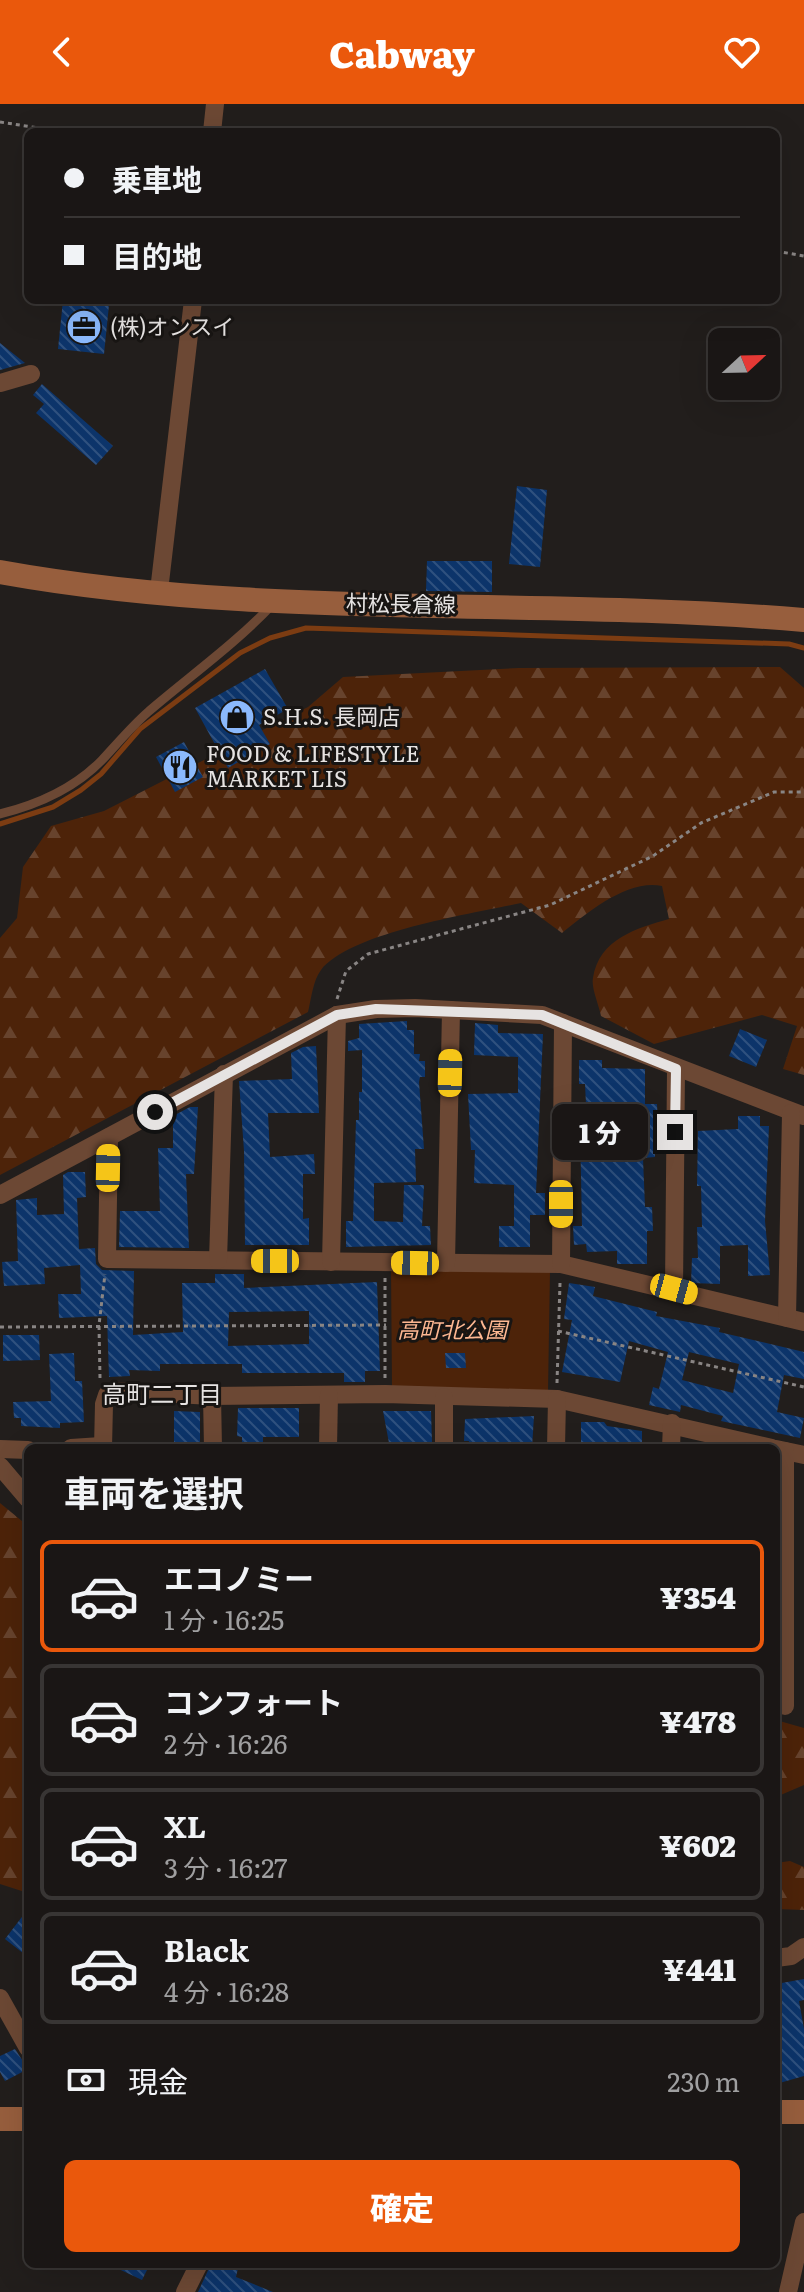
<!DOCTYPE html>
<html lang="ja">
<meta charset="utf-8">
<style>
:root{--surface:#1a1615;--page:#231f1e;--text:#f1f3f6;--muted:#9f9fa0;--line:#383534;--accent:#ea580c}
body{margin:0;font-family:Literata,"Noto Sans JP",serif;background:var(--page);color:var(--text);height:100vh;display:flex;flex-direction:column;font-size:30px;white-space:nowrap}
*{box-sizing:border-box;margin:0}
p{font-size:26px;color:var(--muted)}
.icon{flex:none;width:44px;height:44px;fill:none;stroke:currentColor;stroke-width:2;stroke-linecap:round;stroke-linejoin:round}
.map{position:relative;flex:1;overflow:hidden}
.sheet{position:absolute;left:24px;top:1340px;width:756px;height:824px;display:flex;flex-direction:column;background:var(--surface);border-radius:12px;box-shadow:0 8px 32px #0002,0 0 0 2px var(--line)}
.sheet>*{flex:none}
.hud{position:absolute;left:24px;top:24px;width:756px;height:176px;border-radius:12px;box-shadow:0 8px 32px #0002,0 0 0 2px var(--line);display:grid;align-content:center;height:176px;padding:0 40px;background:var(--surface)}
.needle{width:52px;rotate:68deg}
.buttons{position:absolute;left:708px;top:224px;display:grid;gap:16px}
.buttons a{display:grid;place-items:center;width:72px;height:72px;border-radius:12px;background:var(--surface);box-shadow:0 8px 32px #0002,0 0 0 2px var(--line);font-size:40px}
.end{position:absolute;width:36px;height:36px;margin:-18px;border:10px solid #e6e3e2;background:#111;box-shadow:0 0 0 4px #111}
.from{border-radius:50%}
.bubble{position:absolute;height:56px;border-radius:12px;background:var(--surface);box-shadow:0 8px 32px #0002,0 0 0 2px var(--line);font-size:26px;font-weight:800;line-height:56px;text-align:center}
.car{position:absolute;width:24px;height:48px;margin:-24px -12px;border-radius:10px;box-shadow:0 0 6px 2px #0007;background:linear-gradient(#f5c518 24%,#345 0 40%,#f5c518 0 76%,#345 0 86%,#f5c518 0)}
.hud b{display:flex;align-items:center;gap:28px;height:76px;font-size:30px}
.hud b+b{border-top:2px solid var(--line)}
.hud i{width:20px;height:20px;background:var(--text)}
ul{padding:0;list-style:none}
li{display:flex;align-items:center;gap:24px;height:112px;margin:0 16px 12px;padding:0 24px;border:4px solid var(--line);border-radius:12px}
li div{flex:1}
li b{display:block;font-size:30px}
li em{font-style:normal;font-weight:800}
li.current{border-color:var(--accent)}
li>.icon{width:72px;height:72px;stroke-width:1.5}
h2{padding:0 40px;font-size:36px;line-height:96px}
.pay{display:flex;align-items:center;gap:20px;height:88px;padding:0 40px;font-size:30px}
.pay p{margin-inline-start:auto}
.button{display:flex;gap:16px;margin-top:auto;padding:16px 40px}
.button a{flex:1;height:92px;border-radius:12px;background:var(--accent);color:#fff;font-size:32px;font-weight:800;line-height:92px;text-align:center}
header{display:flex;justify-content:space-between;align-items:center;height:104px;padding:0 40px;background:var(--accent);color:#fff;font-size:36px;font-weight:800}
.map>svg:first-child{display:block}
.green{fill:#4d2309}
.forest{fill:url(#forest-firs)}
.lines{fill:none;stroke-linecap:round;stroke-linejoin:round}
.stream{stroke:#7c3c12;stroke-width:5}
.building{fill:url(#building-back-hatch);fill-rule:evenodd}
.path{stroke:#898584;stroke-width:3;stroke-dasharray:4 4;stroke-linecap:butt}
.lane{stroke:#6c4834;stroke-width:9}
.street{stroke:#6c4834;stroke-width:18}
.secondary{stroke:#975e3d;stroke-width:24}
.route{stroke:#e6e3e2;stroke-width:10}
.labels{text-anchor:middle;stroke-width:6;stroke-linejoin:round;paint-order:stroke}
.poi-label{font-size:22px;fill:#e6e3e2;stroke:#181513;text-anchor:start}
.street-label{font-size:22px;fill:#e6e3e2;stroke:#181513}
.park-label{font-size:22px;font-style:italic;fill:#feb892;stroke:#181513}
.neighbourhood-label{font-size:24px;fill:#e6e3e2;stroke:#181513}
</style>
<header><svg class="icon" aria-label="back" viewBox="0 0 24 24"><path d="M15 5l-7 7 7 7"/></svg>Cabway<svg class="icon" aria-label="heart" viewBox="0 0 24 24"><path d="M12 20l-8-8c-3-5 5-10 8-4 3-6 11-1 8 4z"/></svg></header>
<div class="map">
<svg width="804" height="2188" viewBox="0 0 804 2188">
<defs>
<pattern id="forest-firs" width="22" height="20" patternUnits="userSpaceOnUse" patternTransform="scale(2)"><rect width="22" height="20" fill="#4d2309"/><path d="M5 1l3.5 6h-7zM16 11l3.5 6h-7z" fill="#67432d"/></pattern>
<pattern id="building-back-hatch" width="6" height="6" patternUnits="userSpaceOnUse" patternTransform="scale(2)"><rect width="6" height="6" fill="#0c346a"/><path d="M-1 5l2 2M0 0l6 6M5-1l2 2" fill="none" stroke="#2f517f"/></pattern>
</defs>
<rect width="100%" height="100%" fill="#221e1c"/>
<path class="green" d="M 391,1166 L 550,1167 L 548,1288 L 392,1284 Z"/>
<g class="forest">
<path d="M 780,563 L 804,584 L 804,971 L 783,965 L 797,922 L 762,911 L 654,940 L 601,912 C 599,901 591,884 593,874 C 599,835 637,824 669,815 L 662,782 C 628,775 588,808 562,829 L 521,799 C 472,810 351,828 321,866 C 313,876 311,896 308,908 L 0,1071 L 0,834 L 17,814 L 23,763 L 51,722 L 104,707 L 308,603 L 343,573 L 519,564 Z"/>
<path d="M 0,1399 L 28,1422 L 28,1789 L 0,1780 Z"/>
<path d="M 776,1616 L 804,1624 L 804,1681 L 776,1693 Z"/>
<path d="M 790,1757 L 804,1763 L 804,1806 L 776,1805 L 776,1759 Z"/>
</g>
<g class="lines">
<path class="stream" d="M 0,720 L 53,703 L 81,686 L 101,670 L 140,625 L 240,549 L 270,534 L 306,524 L 789,540 L 804,544"/>
</g>
<g class="building">
<path d="M 63,196 L 109,201 L 104,250 L 58,245 Z"/>
<path d="M 0,239 L 25,259 L 0,266 Z"/>
<path d="M 42,280 L 113,342 L 96,361 L 36,309 L 44,300 L 33,291 Z"/>
<path d="M 517,382 L 547,386 L 540,463 L 509,460 Z"/>
<path d="M 427,457 L 492,457 L 492,488 L 426,487 Z"/>
<path d="M 265,565 L 288,605 L 259,621 L 270,640 L 228,664 L 195,604 Z"/>
<path d="M 184,638 L 203,673 L 175,688 L 156,653 Z"/>
<path d="M 407,917 L 407,926 L 414,926 L 414,950 L 420,950 L 419,957 L 425,957 L 425,973 L 420,973 L 419,978 L 424,1045 L 415,1045 L 416,1078 L 374,1079 L 374,1117 L 403,1118 L 404,1081 L 424,1081 L 422,1122 L 430,1122 L 431,1141 L 346,1143 L 346,1117 L 353,1117 L 356,1016 L 359,1016 L 359,988 L 362,988 L 362,946 L 348,947 L 348,937 L 359,934 L 359,920 Z"/>
<path d="M 475,919 L 498,921 L 498,929 L 543,930 L 536,1089 L 545,1089 L 545,1111 L 530,1111 L 530,1143 L 499,1143 L 499,1122 L 514,1122 L 514,1081 L 474,1079 L 475,1046 L 471,1046 L 468,990 L 518,989 L 518,953 L 474,951 Z"/>
<path d="M 740,925 L 767,936 L 756,963 L 729,952 Z"/>
<path d="M 316,942 L 319,1009 L 268,1009 L 270,1053 L 314,1050 L 315,1070 L 303,1070 L 303,1115 L 309,1114 L 309,1141 L 245,1141 L 244,1047 L 239,977 L 292,975 L 291,949 L 303,943 Z"/>
<path d="M 579,956 L 602,956 L 602,964 L 645,965 L 645,1000 L 657,1000 L 658,1022 L 653,1022 L 655,1053 L 643,1054 L 645,1103 L 652,1103 L 653,1127 L 647,1127 L 647,1160 L 617,1160 L 617,1147 L 587,1148 L 586,1140 L 574,1141 L 573,1122 L 582,1122 L 580,1022 L 587,1022 L 585,980 L 579,980 Z"/>
<path d="M 190,1003 L 198,1003 L 194,1070 L 186,1070 L 189,1144 L 119,1143 L 120,1107 L 160,1107 L 158,1044 L 173,1044 L 173,1012 Z"/>
<path d="M 738,1012 L 760,1012 L 760,1022 L 769,1022 L 765,1117 L 770,1171 L 748,1172 L 748,1141 L 720,1142 L 720,1180 L 691,1179 L 692,1154 L 698,1154 L 697,1123 L 702,1123 L 701,1082 L 697,1082 L 698,1027 L 738,1025 Z"/>
<path d="M 68,1068 L 85,1068 L 86,1093 L 77,1094 L 79,1145 L 95,1144 L 96,1160 L 102,1166 L 134,1167 L 133,1231 L 183,1228 L 182,1179 L 215,1179 L 215,1170 L 244,1170 L 244,1184 L 377,1178 L 380,1267 L 365,1267 L 365,1278 L 344,1278 L 344,1269 L 242,1269 L 242,1260 L 160,1260 L 160,1267 L 129,1266 L 130,1272 L 109,1273 L 107,1212 L 59,1214 L 58,1190 L 81,1190 L 80,1161 L 44,1164 L 45,1180 L 4,1182 L 2,1158 L 18,1157 L 16,1096 L 37,1094 L 37,1111 L 64,1110 L 63,1071 ZM 309,1207 L 309,1240 L 228,1242 L 229,1208 Z"/>
<path d="M 569,1179 L 595,1183 L 593,1192 L 657,1208 L 656,1212 L 720,1224 L 719,1228 L 804,1248 L 804,1275 L 784,1271 L 777,1308 L 804,1314 L 800,1334 L 721,1317 L 723,1312 L 681,1301 L 680,1308 L 649,1301 L 653,1283 L 659,1285 L 668,1248 L 629,1237 L 620,1278 L 562,1268 L 572,1216 L 564,1215 ZM 689,1248 L 739,1260 L 733,1289 L 682,1276 Z"/>
<path d="M 3,1231 L 39,1231 L 40,1256 L 3,1257 Z"/>
<path d="M 74,1249 L 75,1277 L 82,1277 L 84,1318 L 60,1319 L 60,1324 L 21,1322 L 21,1314 L 14,1314 L 13,1298 L 51,1297 L 49,1250 Z"/>
<path d="M 445,1249 L 465,1249 L 466,1264 L 446,1264 Z"/>
<path d="M 238,1304 L 299,1304 L 299,1333 L 263,1333 L 263,1344 L 242,1344 L 242,1333 L 237,1332 Z"/>
<path d="M 174,1307 L 200,1308 L 200,1344 L 174,1344 Z"/>
<path d="M 383,1307 L 431,1307 L 432,1339 L 389,1339 Z"/>
<path d="M 534,1312 L 532,1344 L 468,1344 L 469,1337 L 464,1337 L 465,1315 Z"/>
<path d="M 581,1318 L 604,1318 L 607,1322 L 642,1327 L 642,1344 L 581,1344 Z"/>
<path d="M 28,1805 L 28,1853 L 5,1835 Z"/>
<path d="M 804,1875 L 804,1896 L 799,1897 L 804,1925 L 804,1972 L 776,1980 L 776,1920 L 780,1920 L 776,1880 Z"/>
<path d="M 15,1945 L 28,1965 L 5,1977 L 0,1968 L 0,1952 Z"/>
<path d="M 108,2160 L 150,2160 L 142,2176 Z"/>
<path d="M 211,2160 L 239,2160 L 236,2173 L 273,2188 L 198,2188 Z"/>
</g>
<g class="lines">
<g class="path">
<path d="M 0,18 L 64,28"/>
<path d="M 776,147 L 804,152"/>
<path d="M 337,895 L 346,867 L 368,850 L 550,801 L 653,752 L 701,719 L 774,688 L 804,688"/>
<path d="M 385,1174 L 385,1274"/>
<path d="M 0,1223 L 386,1221"/>
<path d="M 558,1227 L 804,1283"/>
<path d="M 100,1274 L 99,1221 L 105,1170"/>
<path d="M 557,1279 L 560,1179"/>
</g>
<path class="lane" d="M 0,710 C 36,701 75,684 102,656 C 117,640 131,623 148,608 C 190,572 235,540 273,500"/>
<g class="street">
<path d="M 212,28 L 215,0"/>
<path d="M 0,279 L 31,270"/>
<path d="M 159,487 L 193,196"/>
<path d="M 109,1033 L 107,1155 L 561,1160 L 804,1218"/>
<path d="M 0,1091 L 337,911 L 376,905 L 415,904 L 542,911 L 804,1012"/>
<path d="M 218,1156 L 224,970"/>
<path d="M 331,1158 L 337,911"/>
<path d="M 446,1159 L 451,906"/>
<path d="M 561,1160 L 563,919"/>
<path d="M 674,1185 L 676,965"/>
<path d="M 787,1214 L 791,1009"/>
<path d="M 212,1292 L 213,1344"/>
<path d="M 71,1344 L 101,1342"/>
<path d="M 103,1344 L 104,1300 L 107,1291 L 121,1287 L 212,1292 L 385,1290 L 557,1295 L 772,1344"/>
<path d="M 328,1344 L 329,1291"/>
<path d="M 444,1344 L 444,1293"/>
<path d="M 556,1344 L 557,1295"/>
<path d="M 671,1344 L 672,1319"/>
<path d="M 0,1345 L 28,1346"/>
<path d="M 776,1345 L 804,1351"/>
<path d="M 785,1347 L 785,1602"/>
<path d="M 0,1362 L 28,1395"/>
<path d="M 776,1854 L 791,1852 L 804,1843"/>
<path d="M 0,1894 L 28,1944"/>
<path d="M 185,2188 L 199,2160"/>
<path d="M 788,2188 L 804,2118"/>
</g>
<g class="secondary">
<path d="M 0,468 C 265,516 536,493 804,516"/>
<path d="M 776,2008 L 804,2008"/>
<path d="M 0,2015 L 28,2015"/>
</g>
</g>
<g class="lines">
<path class="route" d="M 155,1008 L 337,911 L 376,905 L 542,911 L 676,965 L 675,1028"/>
</g>
<defs>
<symbol id="office-disc" viewBox="-11 -11 22 22"><circle r="9.5" fill="#8bb9fc" stroke="#181513"/><path d="M-6-3h4V-5.5h4V-3h4V5H-6ZM-1-4.5V-3h2v-1.5ZM-6 0V1H6V0Z" fill="#111"/></symbol>
<symbol id="shop-disc" viewBox="-11 -11 22 22"><circle r="9.5" fill="#8bb9fc" stroke="#181513"/><path d="M-5-2.5h2.3a2.7 3.5 0 0 1 5.4 0H5L5.5 6h-11ZM-1.5-2.5h3a1.5 2.3 0 0 0-3 0Z" fill="#111"/></symbol>
<symbol id="restaurant-disc" viewBox="-11 -11 22 22"><circle r="9.5" fill="#8bb9fc" stroke="#181513"/><path d="M-5-6h1v4h1v-4h1v4h1v-4h1v5L-1.5 .5V6h-2V.5L-5-1ZM5-6V6H3V1.5H1.5Q1.5-4 5-6Z" fill="#111"/></symbol>
</defs>
<g fill-rule="evenodd">
<use href="#office-disc" x="64" y="203" width="40" height="40"/>
<use href="#shop-disc" x="217" y="593" width="40" height="40"/>
<use href="#restaurant-disc" x="160" y="643" width="40" height="40"/>
</g>
<g class="labels">
<g class="poi-label">
<text x="110" y="231">(株)オンスイ</text>
<text x="263" y="621">S.H.S. 長岡店</text>
<text x="206" y="658">FOOD &amp; LIFESTYLE<tspan x="206" dy="25">MARKET LIS</tspan></text>
</g>
<g class="street-label">
<text transform="translate(401 500) rotate(1)" y="8">村松長倉線</text>
</g>
<g class="park-label">
<text x="452" y="1234">高町北公園</text>
</g>
<g class="neighbourhood-label">
<text x="162" y="1299">高町二丁目</text>
</g>
</g>
</svg>
<div class="buttons">
<a><svg class="needle" viewBox="-14 -14 28 28"><path d="M0-13l5 13h-10z" fill="#e53935"/><path d="M0 13l5-13h-10z" fill="#9f9fa0"/></svg></a>
</div>
<i class="end from" style="left:155px;top:1008px"></i>
<i class="end" style="left:675px;top:1028px"></i>
<div class="bubble" style="left:552px;top:1000px;width:96px">1 分</div>
<i class="car" style="left:450px;top:969px;rotate:1deg"></i>
<i class="car" style="left:108px;top:1064px;rotate:1deg"></i>
<i class="car" style="left:561px;top:1100px;rotate:180deg"></i>
<i class="car" style="left:275px;top:1157px;rotate:270deg"></i>
<i class="car" style="left:415px;top:1159px;rotate:271deg"></i>
<i class="car" style="left:674px;top:1185px;rotate:105deg"></i>
<div class="hud">
<b><i class="from"></i>乗車地</b>
<b><i></i>目的地</b>
</div>
<section class="sheet">
<h2>車両を選択</h2>
<ul>
<li class="current"><svg class="icon" aria-label="car" viewBox="0 0 24 24"><path d="M5 17H2v-5l4-1 3-4h7l3 4 3 1v5h-3M9 17h6M6 11h13"/><circle cx="7" cy="17" r="2"/><circle cx="17" cy="17" r="2"/></svg><div><b>エコノミー</b><p>1 分 · 16:25</p></div><em>¥354</em></li>
<li><svg class="icon" aria-label="car" viewBox="0 0 24 24"><path d="M5 17H2v-5l4-1 3-4h7l3 4 3 1v5h-3M9 17h6M6 11h13"/><circle cx="7" cy="17" r="2"/><circle cx="17" cy="17" r="2"/></svg><div><b>コンフォート</b><p>2 分 · 16:26</p></div><em>¥478</em></li>
<li><svg class="icon" aria-label="car" viewBox="0 0 24 24"><path d="M5 17H2v-5l4-1 3-4h7l3 4 3 1v5h-3M9 17h6M6 11h13"/><circle cx="7" cy="17" r="2"/><circle cx="17" cy="17" r="2"/></svg><div><b>XL</b><p>3 分 · 16:27</p></div><em>¥602</em></li>
<li><svg class="icon" aria-label="car" viewBox="0 0 24 24"><path d="M5 17H2v-5l4-1 3-4h7l3 4 3 1v5h-3M9 17h6M6 11h13"/><circle cx="7" cy="17" r="2"/><circle cx="17" cy="17" r="2"/></svg><div><b>Black</b><p>4 分 · 16:28</p></div><em>¥441</em></li>
</ul>
<div class="pay"><svg class="icon" aria-label="cash" viewBox="0 0 24 24"><path d="M3 7h18v10H3z"/><circle cx="12" cy="12" r="2"/></svg>現金<p>230 m</p></div>
<div class="button"><a>確定</a></div>
</section>
</div>
